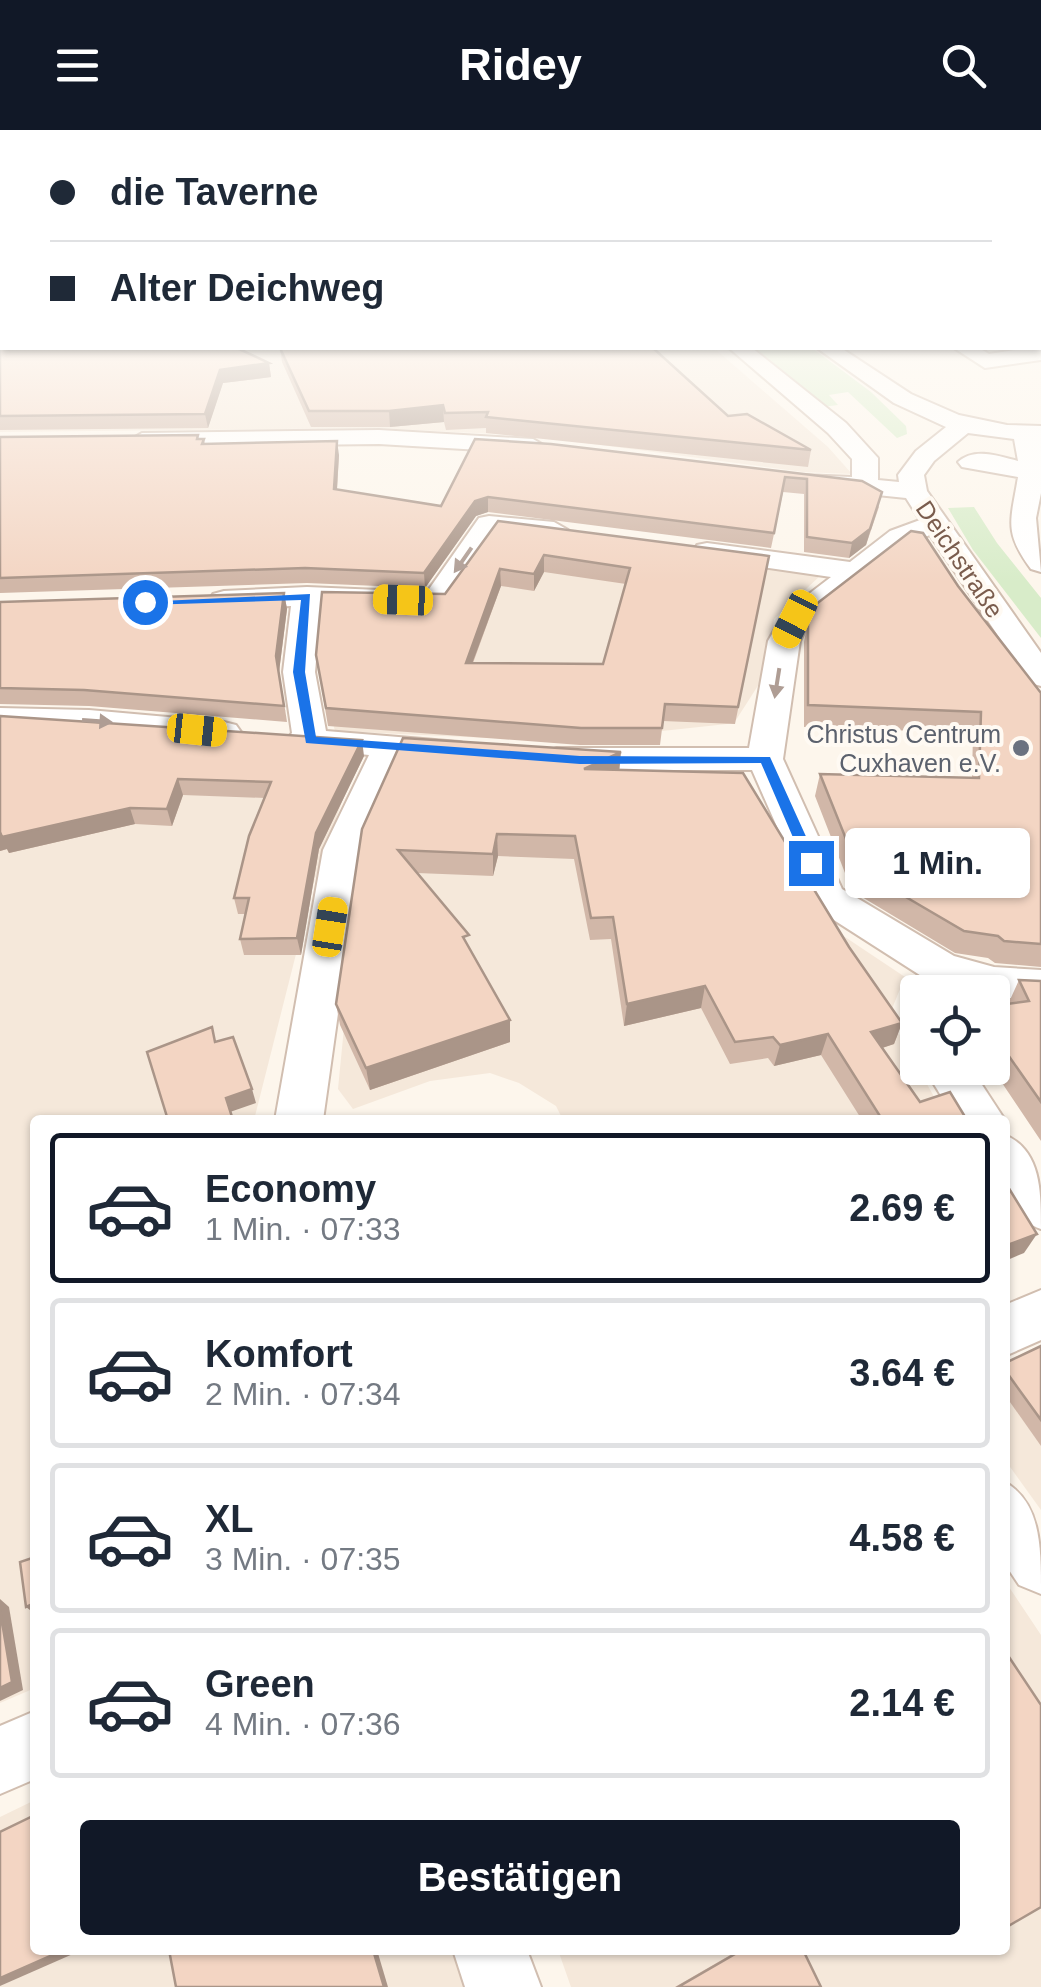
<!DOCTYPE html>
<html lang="de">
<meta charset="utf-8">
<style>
:root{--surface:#fff;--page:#f2f2f3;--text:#1f2937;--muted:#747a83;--line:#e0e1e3;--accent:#111827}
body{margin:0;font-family:Helvetica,sans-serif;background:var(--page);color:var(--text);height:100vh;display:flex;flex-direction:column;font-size:38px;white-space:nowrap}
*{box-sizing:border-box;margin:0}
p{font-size:32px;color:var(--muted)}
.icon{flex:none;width:55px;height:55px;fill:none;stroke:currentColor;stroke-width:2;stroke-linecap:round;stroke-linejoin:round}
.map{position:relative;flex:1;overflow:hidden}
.panel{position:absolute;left:30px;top:985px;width:980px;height:840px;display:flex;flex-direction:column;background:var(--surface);border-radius:10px;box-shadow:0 2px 8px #0004}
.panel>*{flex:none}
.hud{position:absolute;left:0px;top:0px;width:1042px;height:220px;box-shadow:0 2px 8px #0004;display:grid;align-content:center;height:220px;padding:0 50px;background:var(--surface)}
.fabs{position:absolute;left:900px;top:845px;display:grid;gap:20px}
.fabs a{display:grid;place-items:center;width:110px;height:110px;border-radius:10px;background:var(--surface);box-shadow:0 2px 8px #0004;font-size:50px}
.end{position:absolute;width:45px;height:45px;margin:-22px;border:12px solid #1a73e8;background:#fff;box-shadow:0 0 0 5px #fff}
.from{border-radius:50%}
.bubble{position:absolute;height:70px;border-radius:10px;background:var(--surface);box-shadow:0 2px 8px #0004;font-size:32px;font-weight:600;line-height:70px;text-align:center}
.car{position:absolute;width:30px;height:60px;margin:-30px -15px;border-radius:12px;box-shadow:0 0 8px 2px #0007;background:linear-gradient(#f5c518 24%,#345 0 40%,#f5c518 0 76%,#345 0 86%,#f5c518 0)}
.hud b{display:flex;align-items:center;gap:35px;height:95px;font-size:38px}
.hud b+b{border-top:2px solid var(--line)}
.hud i{width:25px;height:25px;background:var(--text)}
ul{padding:18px 0 0;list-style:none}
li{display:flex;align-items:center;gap:30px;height:150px;margin:0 20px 15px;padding:0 30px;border:5px solid var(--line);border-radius:10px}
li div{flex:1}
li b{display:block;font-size:38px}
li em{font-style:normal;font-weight:600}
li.on{border-color:var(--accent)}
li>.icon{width:90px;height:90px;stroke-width:1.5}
.cta{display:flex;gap:20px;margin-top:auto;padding:20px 50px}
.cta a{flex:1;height:115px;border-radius:10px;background:var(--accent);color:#fff;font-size:40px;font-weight:600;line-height:115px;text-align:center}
header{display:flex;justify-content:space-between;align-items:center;height:130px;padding:0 50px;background:var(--accent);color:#fff;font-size:45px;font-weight:600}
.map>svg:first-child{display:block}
.residential{fill:#f5e8da}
.green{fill:#d8ecc9}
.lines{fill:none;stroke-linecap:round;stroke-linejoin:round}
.minor-casing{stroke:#d1beb0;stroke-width:4}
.minor{fill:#fff;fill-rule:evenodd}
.wall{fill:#d1b7a8;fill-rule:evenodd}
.shaded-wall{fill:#aa9588}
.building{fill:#f3d5c3;stroke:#aa9588;stroke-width:2.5;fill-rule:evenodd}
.oneway{fill:#af9d94}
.route{fill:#1a73e8}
.worship-dot{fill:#6b7280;stroke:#fffaf3;stroke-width:4}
.labels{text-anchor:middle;stroke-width:8;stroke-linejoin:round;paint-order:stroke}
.far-street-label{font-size:25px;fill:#7a5c4d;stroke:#fffaf3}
.far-worship-label{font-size:25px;fill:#5b616d;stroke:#fffaf3;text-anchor:end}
</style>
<header><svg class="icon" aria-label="menu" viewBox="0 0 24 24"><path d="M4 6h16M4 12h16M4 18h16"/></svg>Ridey<svg class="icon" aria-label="search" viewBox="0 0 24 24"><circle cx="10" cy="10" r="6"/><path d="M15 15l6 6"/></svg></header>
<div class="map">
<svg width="1041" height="1857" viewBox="0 0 1041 1857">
<rect width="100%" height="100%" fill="#fdf6ec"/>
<g class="residential">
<path d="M 0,193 L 2,218 L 463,218 L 557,221 L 714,218 L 828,317 L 852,344 L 803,342 L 533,306 L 375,298 L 0,302 Z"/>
<path d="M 505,403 L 822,444 L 774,489 L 768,540 L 736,590 L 727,594 L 662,601 L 487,600 L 488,608 L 335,601 L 317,534 L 322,478 L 438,484 Z"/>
<path d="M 0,600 L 357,629 L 315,749 L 254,990 L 35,990 L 35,1558 L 0,1573 Z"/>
<path d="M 402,639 L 809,783 L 905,847 L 889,886 L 947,990 L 563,990 L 556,976 L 519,953 L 490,943 L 430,951 L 353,979 L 338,959 L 359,745 Z"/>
<path d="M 1041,1215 L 1041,1380 L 1005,1330 L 1005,1235 Z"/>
<path d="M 1005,1451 L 1041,1505 L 1041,1857 L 571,1857 L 558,1820 L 1005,1820 Z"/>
<path d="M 35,1670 L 35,1820 L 458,1820 L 469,1857 L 0,1857 L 0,1687 Z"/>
</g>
<g class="green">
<path d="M 744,218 L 812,218 L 871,262 L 906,296 L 907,304 L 897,308 L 848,262 L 829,265 L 838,275 L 822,277 Z"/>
<path d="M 974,377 L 997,413 L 1041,468 L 1041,508 L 973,420 L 948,378 Z"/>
</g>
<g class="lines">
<defs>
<g id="minor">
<path d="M 1041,216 L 1041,230 L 985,238 L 954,218 L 979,218 L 989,224 Z"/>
<path d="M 729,218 L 752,218 L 846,293 L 878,328 L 878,350 L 899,352 L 898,345 L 916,321 L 946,297 L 894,273 L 817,218 L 841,218 L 911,264 L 959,285 L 1007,295 L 1041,296 L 1041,363 L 1036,388 L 1041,442 L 1031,439 C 1003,401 1011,391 1018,347 L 962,337 L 958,332 C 974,317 999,326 1018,331 L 1014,309 L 968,303 L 934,331 L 924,345 L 927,361 L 1041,523 L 1041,556 L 1030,553 L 930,405 L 910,413 L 808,494 L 800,511 L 783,629 L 842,759 L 954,826 L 994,837 L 1041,840 L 1041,870 L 994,867 L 992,862 L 976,862 L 926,849 L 812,776 L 752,640 L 557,640 L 545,636 L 539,629 L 545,622 L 557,618 L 749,618 L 768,511 L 784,483 L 831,447 L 707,429 L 697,427 L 693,421 L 697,415 L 707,413 L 850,432 L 890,401 L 920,390 L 906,368 L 800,357 L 796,351 L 800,345 L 852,347 L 852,329 L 828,303 Z"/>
<path d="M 379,300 L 533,309 L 545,316 L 533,323 L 379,314 L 142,317 L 130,310 L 142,303 Z"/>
<path d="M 489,386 L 554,392 L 568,400 L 554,408 L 497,403 L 446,477 L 321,475 L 315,542 L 326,601 L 459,612 L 471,615 L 476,622 L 471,629 L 459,632 L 402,628 L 361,720 L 323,990 L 275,990 L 323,720 L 369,625 L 291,617 L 286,610 L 292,603 L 283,542 L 291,476 L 224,479 L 213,476 L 209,470 L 213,464 L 224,461 L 307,457 L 427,462 L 479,388 Z"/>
<path d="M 0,578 L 89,580 L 224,592 L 236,595 L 241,602 L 236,609 L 224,612 L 89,600 L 0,598 Z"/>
<path d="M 924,938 L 971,938 L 1005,990 L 956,990 Z"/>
<path d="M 1005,1005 C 1041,1020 1041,1061 1041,1099 C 998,1084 1005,1043 1005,1005 Z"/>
<path d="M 1041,1160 L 1041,1210 L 1005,1226 L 1005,1175 Z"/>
<path d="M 1005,1352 C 1041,1373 1041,1416 1041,1464 L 1019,1455 L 1005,1434 Z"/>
<path d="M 35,1581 L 35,1649 L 0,1664 L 0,1596 Z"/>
<path d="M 453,1820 L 527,1820 L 541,1857 L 465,1857 Z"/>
</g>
</defs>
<use href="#minor" class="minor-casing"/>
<use href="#minor" class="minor"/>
</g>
<g class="wall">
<path d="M 0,193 L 2,218 L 269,233 L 271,247 L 223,253 L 208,298 L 0,300 Z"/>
<path d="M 280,218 L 728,286 L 811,320 L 808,337 L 486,303 L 486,298 L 446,300 L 444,292 L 390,297 L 311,297 L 282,232 Z"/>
<path d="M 0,307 L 204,309 L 205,314 L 339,325 L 337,360 L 441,376 L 475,309 L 862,351 L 879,377 L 866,415 L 849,428 L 804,422 L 804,364 L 783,362 L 771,418 L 488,382 L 476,386 L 425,458 L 307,453 L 0,463 Z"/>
<path d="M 498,391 L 766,442 L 735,594 L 663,591 L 660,615 L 580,615 L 328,596 L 316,525 L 445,464 ZM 544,442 L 626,454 L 603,534 L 473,533 L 501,456 L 534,461 Z"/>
<path d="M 958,456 L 1041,563 L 1041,837 L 995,833 L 988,828 L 955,823 L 852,761 L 815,666 L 820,644 L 972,648 L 973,603 L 804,597 L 804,512 L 808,491 Z"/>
<path d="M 284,463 L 287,479 L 279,542 L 287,592 L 89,576 L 0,574 L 0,472 Z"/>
<path d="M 0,586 L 364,626 L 319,719 L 301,825 L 244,825 L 240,809 L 245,784 L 238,784 L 234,768 L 265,668 L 183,665 L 172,696 L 135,694 L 9,723 L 7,719 L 0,721 Z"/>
<path d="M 619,640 L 849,817 L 902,893 L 894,914 L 882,918 L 920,972 L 967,990 L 862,990 L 821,925 L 774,936 L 768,928 L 730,934 L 701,878 L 624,896 L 611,809 L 590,810 L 574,729 L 498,726 L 493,746 L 417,743 L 470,819 L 510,890 L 510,912 L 370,960 L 340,895 L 336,874 L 362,699 Z"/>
<path d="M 1019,850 L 1041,851 L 1041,1011 L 992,938 L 992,876 L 1010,874 L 1009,872 Z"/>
<path d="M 1041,1216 L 1041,1316 L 1005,1265 L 1005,1233 Z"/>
<path d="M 739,1820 L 803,1820 L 821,1857 L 675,1857 Z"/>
</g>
<g class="shaded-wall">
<path d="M 269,233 L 271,247 L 223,253 L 208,298 L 205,284 L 220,240 Z"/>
<path d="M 443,275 L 444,292 L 390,297 L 389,281 Z"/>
<path d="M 337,311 L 339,325 L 336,374 L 334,359 Z"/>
<path d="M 882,362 L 866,415 L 849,428 L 852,413 Z"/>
<path d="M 488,367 L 488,382 L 476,386 L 425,458 L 424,443 L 475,371 Z"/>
<path d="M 544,425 L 544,442 L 534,461 L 534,444 Z"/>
<path d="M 500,439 L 501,456 L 466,550 L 466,533 Z"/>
<path d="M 284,463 L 287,479 L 279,542 L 287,592 L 276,526 Z"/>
<path d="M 362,610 L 364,626 L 319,719 L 301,825 L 297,808 L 316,703 Z"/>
<path d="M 621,622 L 619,645 L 584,639 Z"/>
<path d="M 178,649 L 183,665 L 172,696 L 167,679 Z"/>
<path d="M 130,678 L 135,694 L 9,723 L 7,719 L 0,721 L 0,702 Z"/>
<path d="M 497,704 L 498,726 L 493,746 L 493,724 Z"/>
<path d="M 705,856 L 701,878 L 624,896 L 627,874 Z"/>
<path d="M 510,890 L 510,912 L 370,960 L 366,938 Z"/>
<path d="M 902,893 L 894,914 L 864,924 L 871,902 Z"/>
<path d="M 828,904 L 821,925 L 774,936 L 780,915 Z"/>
<path d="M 252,959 L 256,973 L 230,982 L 226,968 Z"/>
<path d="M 1037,1104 L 1024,1123 L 1005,1131 L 1005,1116 Z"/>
<path d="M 0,1469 L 9,1477 L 23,1560 L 0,1571 Z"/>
<path d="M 35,1473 L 35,1484 L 26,1477 Z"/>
<path d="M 64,1820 L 82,1820 L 0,1856 L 0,1848 Z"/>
<path d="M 373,1820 L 377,1820 L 388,1857 L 384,1857 Z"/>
</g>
<g class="building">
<path d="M 0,193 L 2,193 L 2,218 L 237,218 L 269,233 L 220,240 L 205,284 L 0,286 Z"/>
<path d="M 280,218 L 653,218 L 728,286 L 747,284 L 811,320 L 486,287 L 488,282 L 445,283 L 443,275 L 389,281 L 309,281 Z"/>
<path d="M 198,305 L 197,309 L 204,309 L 202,314 L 337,311 L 334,359 L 441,376 L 475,309 L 551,314 L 862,351 L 882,362 L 870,399 L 852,413 L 807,407 L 807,349 L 785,347 L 774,403 L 488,367 L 475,371 L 424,443 L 305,438 L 0,448 L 0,307 Z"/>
<path d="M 498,391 L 769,426 L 738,577 L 665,574 L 662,598 L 581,598 L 326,578 L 316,525 L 322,462 L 445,464 ZM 544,425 L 630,438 L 603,534 L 466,533 L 500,439 L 534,444 Z"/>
<path d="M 911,401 L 923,403 L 958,456 L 1041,563 L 1041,814 L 1004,811 L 998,806 L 964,801 L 858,739 L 820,644 L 979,648 L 981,582 L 808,575 L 808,491 L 815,475 Z"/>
<path d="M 284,463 L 276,526 L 284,576 L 84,560 L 0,558 L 0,472 Z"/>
<path d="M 0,586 L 362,610 L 316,703 L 297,808 L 240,809 L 249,768 L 234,768 L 249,706 L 271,652 L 178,649 L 167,679 L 130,678 L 2,707 L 0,702 Z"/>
<path d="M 403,608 L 621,622 L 584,639 L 743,643 L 849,817 L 902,893 L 871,902 L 920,972 L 950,962 L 967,990 L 873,990 L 872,989 L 880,986 L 828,904 L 780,915 L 773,907 L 735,912 L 705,856 L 627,874 L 613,787 L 591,788 L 575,706 L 497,704 L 493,724 L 398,720 L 469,805 L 463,807 L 510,890 L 366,938 L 336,874 L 362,699 Z"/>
<path d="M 1019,850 L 1041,851 L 1041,972 L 992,902 L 992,876 L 1029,871 Z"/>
<path d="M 212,897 L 215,912 L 233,907 L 252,959 L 226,968 L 233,990 L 168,990 L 147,922 Z"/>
<path d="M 1005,1052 L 1037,1104 L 1005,1116 Z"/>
<path d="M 1041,1216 L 1041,1290 L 1005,1240 L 1005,1233 Z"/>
<path d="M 35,1427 L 35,1473 L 26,1477 L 20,1432 Z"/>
<path d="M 0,1480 L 12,1552 L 0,1558 Z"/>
<path d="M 1005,1521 L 1041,1575 L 1041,1777 L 1005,1798 Z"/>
<path d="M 35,1685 L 35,1820 L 64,1820 L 0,1848 L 0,1702 Z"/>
<path d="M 169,1820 L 373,1820 L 384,1857 L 176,1857 Z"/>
<path d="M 742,1820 L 803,1820 L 821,1857 L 678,1857 Z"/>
</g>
<defs><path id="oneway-solid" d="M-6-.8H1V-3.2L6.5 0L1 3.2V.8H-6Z" transform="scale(2.5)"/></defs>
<g class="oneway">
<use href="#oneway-solid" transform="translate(463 430) rotate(125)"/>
<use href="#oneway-solid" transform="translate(777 553) rotate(99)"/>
<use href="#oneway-solid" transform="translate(97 591) rotate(4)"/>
</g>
<linearGradient id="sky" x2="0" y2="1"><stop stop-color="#97c7e8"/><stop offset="0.43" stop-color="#fefbf6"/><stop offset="1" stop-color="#fefbf6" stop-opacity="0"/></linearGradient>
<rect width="1041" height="453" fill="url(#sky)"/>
<path class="route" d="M 310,464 L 305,542 L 316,607 L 580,626 L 770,627 L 818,733 L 811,737 L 804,733 L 761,633 L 580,634 L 306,613 L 293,542 L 301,470 L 145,475 L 140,472 Z"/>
<circle class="worship-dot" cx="1021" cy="618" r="10"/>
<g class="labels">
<g class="far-street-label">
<text transform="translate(960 429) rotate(56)" y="9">Deichstraße</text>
</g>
<g class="far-worship-label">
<text x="1001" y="613">Christus Centrum<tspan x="1001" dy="29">Cuxhaven e.V.</tspan></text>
</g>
</g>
</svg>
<div class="fabs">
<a><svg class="icon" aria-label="locate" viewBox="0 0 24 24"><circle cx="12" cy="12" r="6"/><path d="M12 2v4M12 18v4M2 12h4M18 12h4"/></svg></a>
</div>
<i class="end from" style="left:145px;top:472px"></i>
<i class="end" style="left:811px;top:733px"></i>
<div class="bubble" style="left:845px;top:698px;width:185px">1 Min.</div>
<i class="car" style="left:403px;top:470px;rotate:272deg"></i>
<i class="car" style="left:795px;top:489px;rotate:207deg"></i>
<i class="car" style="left:197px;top:600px;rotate:96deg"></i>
<i class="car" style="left:330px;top:797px;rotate:9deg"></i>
<div class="hud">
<b><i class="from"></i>die Taverne</b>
<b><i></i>Alter Deichweg</b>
</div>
<section class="panel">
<ul>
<li class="on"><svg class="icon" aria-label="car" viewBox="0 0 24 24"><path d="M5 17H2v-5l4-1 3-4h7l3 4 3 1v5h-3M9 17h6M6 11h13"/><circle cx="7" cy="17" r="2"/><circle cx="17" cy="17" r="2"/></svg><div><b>Economy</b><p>1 Min. · 07:33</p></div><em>2.69 €</em></li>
<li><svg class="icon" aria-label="car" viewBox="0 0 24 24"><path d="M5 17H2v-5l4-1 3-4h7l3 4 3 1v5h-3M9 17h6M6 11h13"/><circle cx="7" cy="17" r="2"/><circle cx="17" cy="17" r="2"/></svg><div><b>Komfort</b><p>2 Min. · 07:34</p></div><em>3.64 €</em></li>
<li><svg class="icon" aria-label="car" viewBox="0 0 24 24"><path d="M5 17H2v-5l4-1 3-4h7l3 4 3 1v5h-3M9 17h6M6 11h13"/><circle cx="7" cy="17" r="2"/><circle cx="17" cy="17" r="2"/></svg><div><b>XL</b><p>3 Min. · 07:35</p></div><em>4.58 €</em></li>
<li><svg class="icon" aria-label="car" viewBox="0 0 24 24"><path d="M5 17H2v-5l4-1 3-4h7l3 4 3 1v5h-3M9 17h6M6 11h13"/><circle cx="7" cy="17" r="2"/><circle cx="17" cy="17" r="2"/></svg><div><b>Green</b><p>4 Min. · 07:36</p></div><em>2.14 €</em></li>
</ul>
<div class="cta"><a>Bestätigen</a></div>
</section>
</div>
